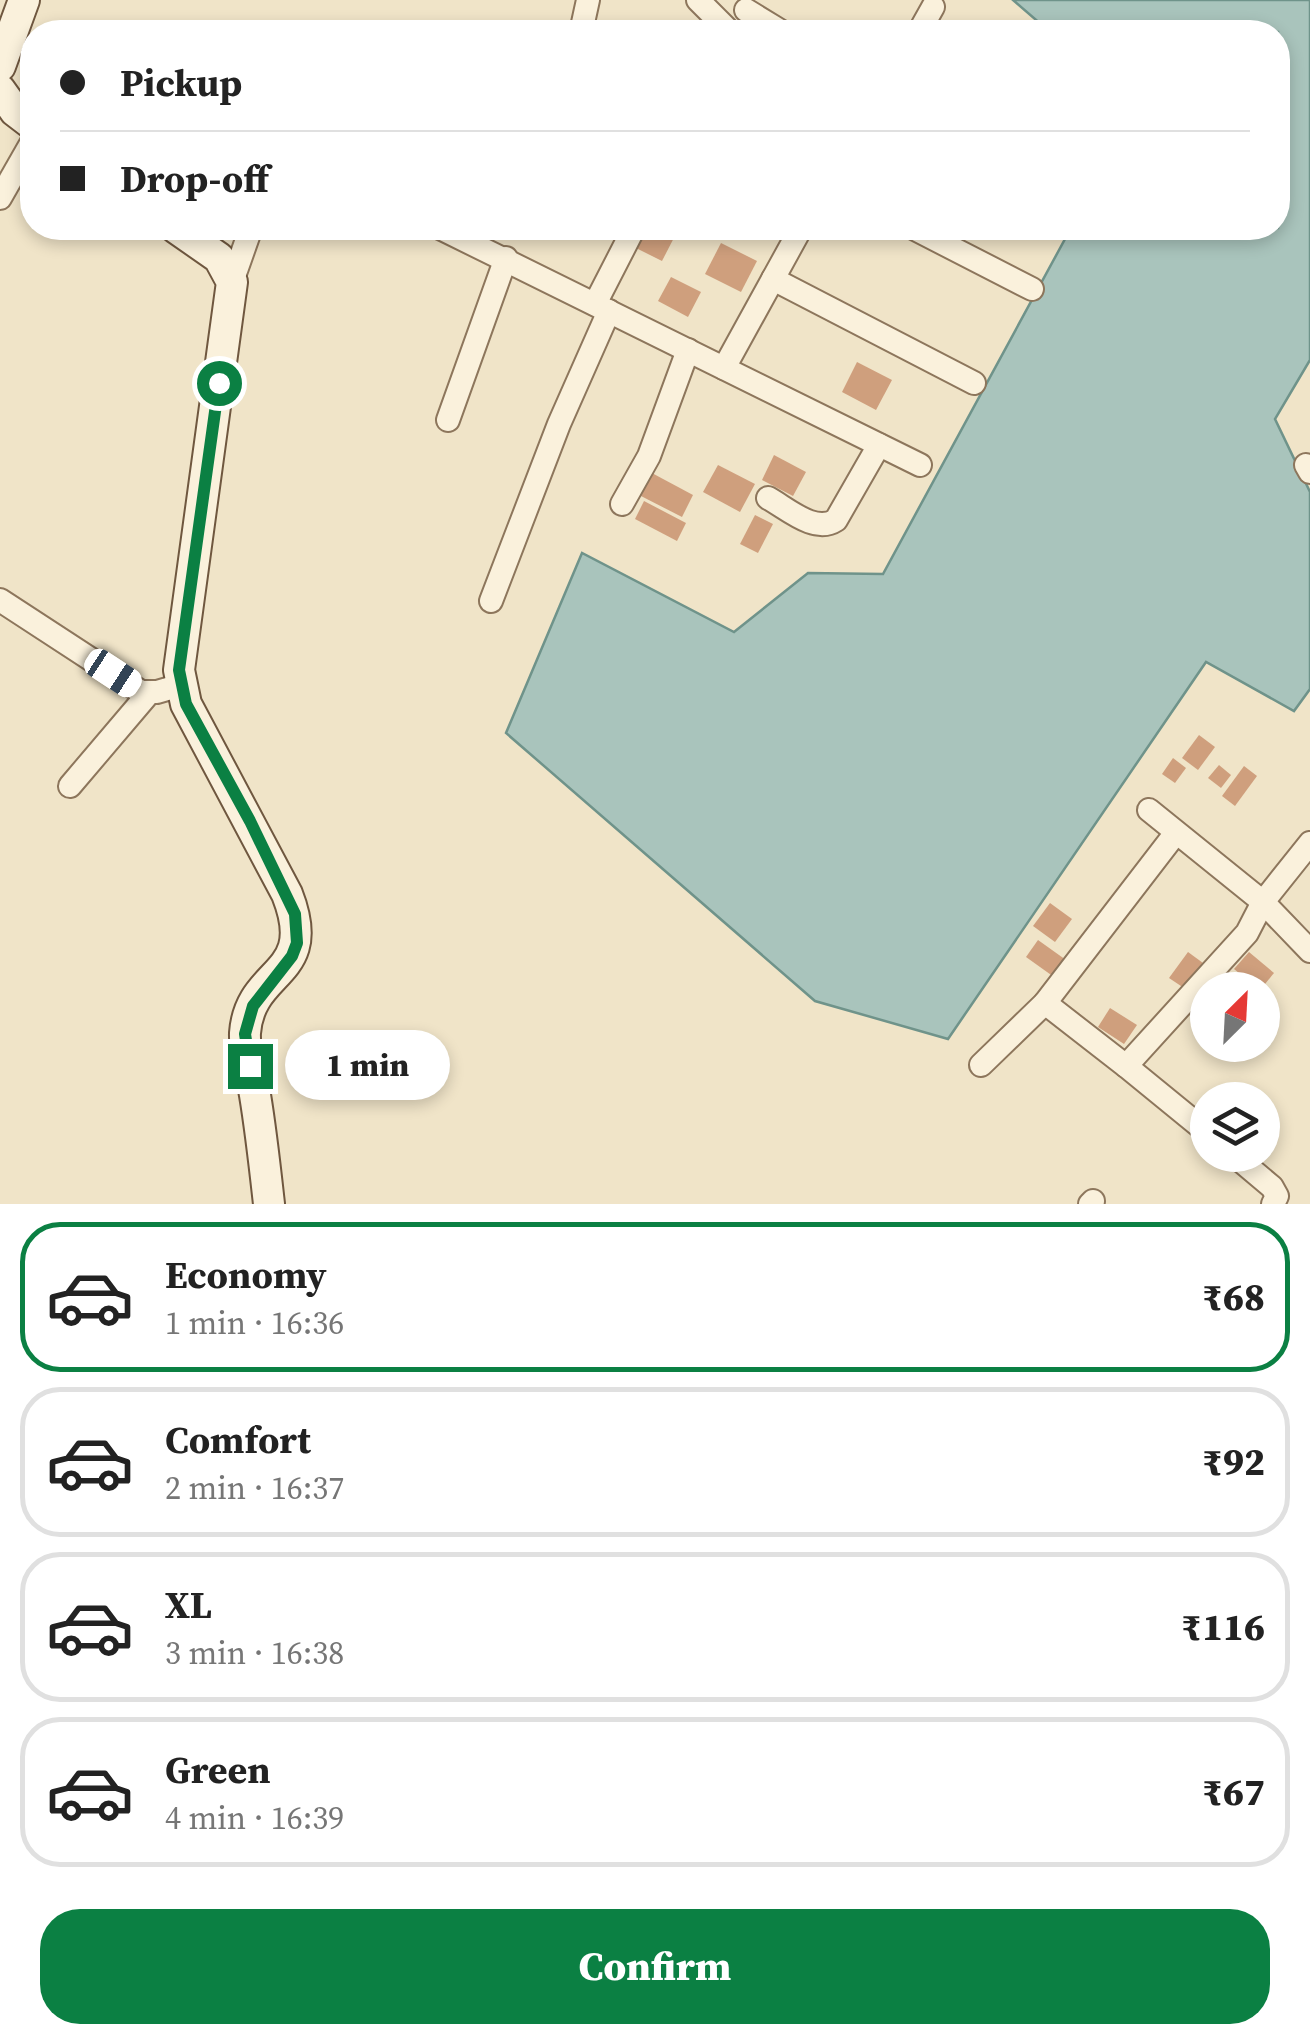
<!DOCTYPE html>
<meta charset="utf-8">
<style>
:root{--surface:#fff;--page:#f6f6f6;--text:#222;--muted:#767676;--line:#e0e0e0;--accent:#0b8043}
body{margin:0;font-family:"Source Serif 4",serif;background:var(--page);color:var(--text);height:100vh;display:flex;flex-direction:column;font-size:38px;white-space:nowrap}
*{box-sizing:border-box;margin:0}
p{font-size:32px;color:var(--muted)}
.icon{flex:none;width:55px;height:55px;fill:none;stroke:currentColor;stroke-width:2;stroke-linecap:round;stroke-linejoin:round}
.map{position:relative;height:1204px;overflow:hidden}
.sheet{display:flex;flex-direction:column;background:var(--surface);flex:1}
.sheet>*{flex:none}
.top-card{position:absolute;left:20px;top:20px;width:1270px;height:220px;border-radius:40px;box-shadow:0 5px 15px #0003;display:grid;align-content:center;height:220px;padding:0 40px;background:var(--surface)}
.needle{width:65px;rotate:24deg}
.controls{position:absolute;left:1190px;top:972px;display:grid;gap:20px}
.controls a{display:grid;place-items:center;width:90px;height:90px;border-radius:50%;background:var(--surface);box-shadow:0 5px 15px #0003;font-size:50px}
.end{position:absolute;width:45px;height:45px;margin:-22px;border:12px solid #0b8043;background:#fff;box-shadow:0 0 0 5px #fff}
.from{border-radius:50%}
.bubble{position:absolute;height:70px;border-radius:35px;background:var(--surface);box-shadow:0 5px 15px #0003;font-size:32px;font-weight:800;line-height:70px;text-align:center}
.car{position:absolute;width:30px;height:60px;margin:-30px -15px;border-radius:12px;box-shadow:0 0 8px 2px #0007;background:linear-gradient(#fff 24%,#345 0 40%,#fff 0 76%,#345 0 86%,#fff 0)}
.top-card b{display:flex;align-items:center;gap:35px;height:95px;font-size:38px}
.top-card b+b{border-top:2px solid var(--line)}
.top-card i{width:25px;height:25px;background:var(--text)}
ul{padding:18px 0 0;list-style:none}
li{display:flex;align-items:center;gap:30px;height:150px;margin:0 20px 15px;padding:0 20px;border:5px solid var(--line);border-radius:40px}
li div{flex:1}
li b{display:block;font-size:38px}
li em{font-style:normal;font-weight:800}
li.on{border-color:var(--accent)}
li>.icon{width:90px;height:90px;stroke-width:1.5}
.action{display:flex;gap:20px;margin-top:auto;padding:20px 40px}
.action a{flex:1;height:115px;border-radius:40px;background:var(--accent);color:#fff;font-size:40px;font-weight:800;line-height:115px;text-align:center}
.map>svg:first-child{display:block}
.water{fill:#a9c4bc;stroke:#6f938a;stroke-width:2.5}
.building{fill:#cf9f7d}
.lines{fill:none;stroke-linecap:round;stroke-linejoin:round}
.street-casing{stroke:#8d765c;stroke-width:26}
.secondary-casing{stroke:#6f573f;stroke-width:34}
.street{stroke:#faf1dc;stroke-width:22}
.secondary{stroke:#faf1dc;stroke-width:30}
.route{stroke:#0b8043;stroke-width:12}
</style>
<div class="map">
<svg width="1310" height="1204" viewBox="0 0 1310 1204">
<rect width="100%" height="100%" fill="#f0e4c8"/>
<path class="water" d="M 1013,0 L 1310,0 L 1310,360 L 1275,419 L 1310,492 L 1310,689 L 1294,711 L 1206,662 L 948,1039 L 815,1001 L 506,733 L 582,553 L 734,632 L 808,573 L 883,574 L 1071,228 L 1278,228 L 1278,32 L 1050,32 Z"/>
<g class="building">
<path d="M 645,228 L 679,228 L 662,261 L 634,247 Z"/>
<path d="M 721,243 L 757,261 L 741,292 L 705,274 Z"/>
<path d="M 671,277 L 701,292 L 688,317 L 658,301 Z"/>
<path d="M 857,362 L 892,380 L 876,410 L 842,392 Z"/>
<path d="M 774,455 L 806,472 L 793,496 L 762,480 Z"/>
<path d="M 718,465 L 755,484 L 740,512 L 703,492 Z"/>
<path d="M 650,472 L 693,495 L 682,517 L 639,495 Z"/>
<path d="M 644,501 L 686,523 L 677,541 L 635,519 Z"/>
<path d="M 755,515 L 773,524 L 758,553 L 740,544 Z"/>
<path d="M 1199,735 L 1215,747 L 1198,770 L 1182,758 Z"/>
<path d="M 1173,758 L 1186,768 L 1175,783 L 1162,774 Z"/>
<path d="M 1219,765 L 1231,775 L 1221,788 L 1208,778 Z"/>
<path d="M 1244,766 L 1257,776 L 1235,806 L 1222,796 Z"/>
<path d="M 1050,903 L 1072,919 L 1055,942 L 1033,926 Z"/>
<path d="M 1038,940 L 1066,960 L 1054,977 L 1026,957 Z"/>
<path d="M 1188,952 L 1203,963 L 1184,988 L 1169,978 Z"/>
<path d="M 1249,952 L 1274,973 L 1260,990 L 1234,969 Z"/>
<path d="M 1110,1008 L 1137,1025 L 1124,1044 L 1098,1027 Z"/>
</g>
<g class="lines">
<defs>
<g id="street">
<path d="M 698,0 L 730,32"/>
<path d="M 746,10 L 782,32"/>
<path d="M 581,32 L 588,0"/>
<path d="M 919,32 L 933,7"/>
<path d="M 0,198 L 32,142"/>
<path d="M 440,228 L 920,465"/>
<path d="M 913,228 L 1032,289"/>
<path d="M 773,279 L 974,383"/>
<path d="M 232,282 L 251,228"/>
<path d="M 595,304 L 634,228"/>
<path d="M 724,368 L 801,228"/>
<path d="M 448,420 L 506,258"/>
<path d="M 1306,465 L 1310,472"/>
<path d="M 768,498 C 788,509 815,534 836,520 L 879,445"/>
<path d="M 622,504 L 649,456 L 688,350"/>
<path d="M 0,600 L 141,692 L 157,692 L 181,685"/>
<path d="M 491,601 L 559,424 L 609,311"/>
<path d="M 70,786 L 149,693"/>
<path d="M 1149,810 L 1263,902 L 1310,951"/>
<path d="M 1045,1003 L 1175,834"/>
<path d="M 981,1065 L 1045,1003 L 1126,1066"/>
<path d="M 1208,1133 L 1126,1066 L 1247,933 L 1263,902 L 1310,843"/>
<path d="M 1234,1155 L 1272,1187 L 1277,1196 L 1273,1204"/>
<path d="M 1090,1204 L 1093,1201"/>
</g>
<g id="secondary">
<path d="M 0,66 L 24,0"/>
<path d="M 0,90 L 15,111 L 32,124"/>
<path d="M 176,228 L 219,258 L 232,282 L 179,670 L 186,704 L 287,894 C 320,978 250,966 245,1033 C 244,1052 252,1076 255,1095 C 261,1131 265,1168 269,1204"/>
</g>
</defs>
<use href="#street" class="street-casing"/>
<use href="#secondary" class="secondary-casing"/>
<use href="#street" class="street"/>
<use href="#secondary" class="secondary"/>
</g>
<g class="lines">
<path class="route" d="M 219,383 L 179,670 L 186,704 L 250,821 L 295,914 L 297,943 L 292,956 L 253,1006 L 245,1034 L 250,1066"/>
</g>
</svg>
<div class="controls">
<a><svg class="needle" viewBox="-14 -14 28 28"><path d="M0-13l5 13h-10z" fill="#e53935"/><path d="M0 13l5-13h-10z" fill="#767676"/></svg></a>
<a><svg class="icon" aria-label="layers" viewBox="0 0 24 24"><path d="M12 4l9 5-9 5-9-5zM3 14l9 5 9-5"/></svg></a>
</div>
<i class="end from" style="left:219px;top:383px"></i>
<i class="end" style="left:250px;top:1066px"></i>
<div class="bubble" style="left:285px;top:1030px;width:165px">1 min</div>
<i class="car" style="left:113px;top:673px;rotate:123deg"></i>
<div class="top-card">
<b><i class="from"></i>Pickup</b>
<b><i></i>Drop-off</b>
</div>
</div>
<section class="sheet">
<ul>
<li class="on"><svg class="icon" aria-label="car" viewBox="0 0 24 24"><path d="M5 17H2v-5l4-1 3-4h7l3 4 3 1v5h-3M9 17h6M6 11h13"/><circle cx="7" cy="17" r="2"/><circle cx="17" cy="17" r="2"/></svg><div><b>Economy</b><p>1 min · 16:36</p></div><em>₹68</em></li>
<li><svg class="icon" aria-label="car" viewBox="0 0 24 24"><path d="M5 17H2v-5l4-1 3-4h7l3 4 3 1v5h-3M9 17h6M6 11h13"/><circle cx="7" cy="17" r="2"/><circle cx="17" cy="17" r="2"/></svg><div><b>Comfort</b><p>2 min · 16:37</p></div><em>₹92</em></li>
<li><svg class="icon" aria-label="car" viewBox="0 0 24 24"><path d="M5 17H2v-5l4-1 3-4h7l3 4 3 1v5h-3M9 17h6M6 11h13"/><circle cx="7" cy="17" r="2"/><circle cx="17" cy="17" r="2"/></svg><div><b>XL</b><p>3 min · 16:38</p></div><em>₹116</em></li>
<li><svg class="icon" aria-label="car" viewBox="0 0 24 24"><path d="M5 17H2v-5l4-1 3-4h7l3 4 3 1v5h-3M9 17h6M6 11h13"/><circle cx="7" cy="17" r="2"/><circle cx="17" cy="17" r="2"/></svg><div><b>Green</b><p>4 min · 16:39</p></div><em>₹67</em></li>
</ul>
<div class="action"><a>Confirm</a></div>
</section>
